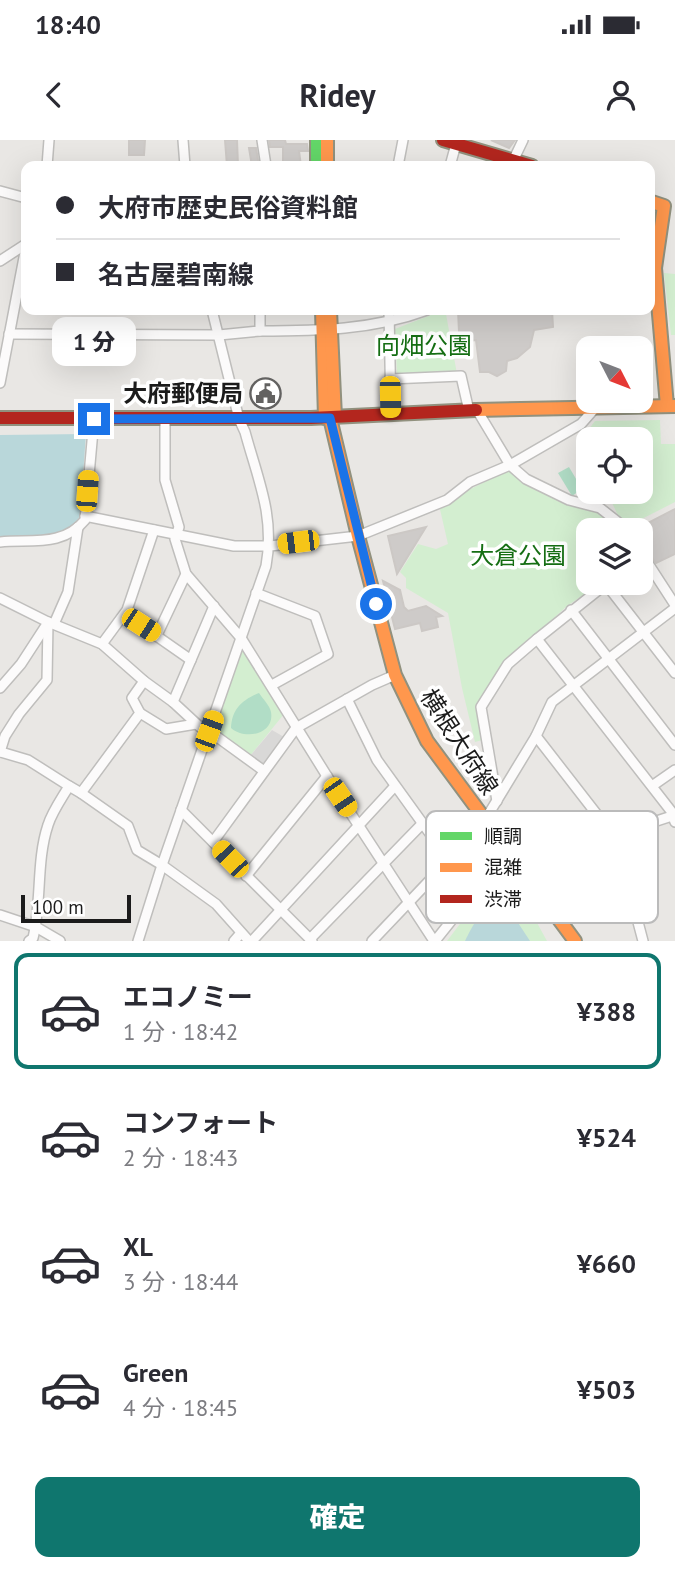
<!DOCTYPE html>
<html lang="ja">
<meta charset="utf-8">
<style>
:root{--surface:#fff;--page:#f7f7f7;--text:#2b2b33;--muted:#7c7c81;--line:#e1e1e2;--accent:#0f766e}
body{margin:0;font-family:"PT Sans","Noto Sans JP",sans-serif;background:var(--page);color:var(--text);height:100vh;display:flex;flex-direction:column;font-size:26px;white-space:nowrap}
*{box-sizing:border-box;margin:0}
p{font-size:23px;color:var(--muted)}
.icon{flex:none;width:38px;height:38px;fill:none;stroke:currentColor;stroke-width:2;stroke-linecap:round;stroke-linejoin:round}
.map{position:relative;height:801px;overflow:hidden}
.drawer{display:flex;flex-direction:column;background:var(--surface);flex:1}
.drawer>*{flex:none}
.top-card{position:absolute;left:21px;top:21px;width:634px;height:154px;border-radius:14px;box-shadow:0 7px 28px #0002;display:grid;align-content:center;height:154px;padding:0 35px;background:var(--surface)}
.needle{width:46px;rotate:132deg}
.fabs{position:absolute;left:576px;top:196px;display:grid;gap:14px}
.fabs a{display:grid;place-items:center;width:77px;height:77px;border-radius:14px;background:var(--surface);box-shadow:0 7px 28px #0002;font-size:35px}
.scale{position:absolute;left:21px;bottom:18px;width:110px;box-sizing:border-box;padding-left:7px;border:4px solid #1b1b1b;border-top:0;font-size:19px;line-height:24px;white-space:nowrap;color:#1b1b1b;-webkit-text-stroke:5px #fff;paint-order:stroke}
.end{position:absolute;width:32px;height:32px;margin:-16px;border:9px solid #1a73e8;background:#fff;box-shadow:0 0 0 4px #fff}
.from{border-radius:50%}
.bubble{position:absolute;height:49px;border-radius:14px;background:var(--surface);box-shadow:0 7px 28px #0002;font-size:23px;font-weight:800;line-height:49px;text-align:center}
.car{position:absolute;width:21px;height:42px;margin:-21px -10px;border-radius:9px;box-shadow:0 0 5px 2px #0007;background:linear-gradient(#f5c518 24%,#345 0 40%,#f5c518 0 76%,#345 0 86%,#f5c518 0)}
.top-card b{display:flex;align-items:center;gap:24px;height:66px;font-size:26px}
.top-card b+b{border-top:2px solid var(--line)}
.top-card i{width:18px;height:18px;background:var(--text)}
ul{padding:12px 0 0;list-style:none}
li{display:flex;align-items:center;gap:21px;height:116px;margin:0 14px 10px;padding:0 21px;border:4px solid transparent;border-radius:14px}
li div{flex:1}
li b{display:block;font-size:26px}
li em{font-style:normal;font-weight:800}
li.active{border-color:var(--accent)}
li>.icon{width:63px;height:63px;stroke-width:1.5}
.primary-button{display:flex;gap:14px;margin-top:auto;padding:14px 35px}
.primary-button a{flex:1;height:80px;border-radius:14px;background:var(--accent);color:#fff;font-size:28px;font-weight:800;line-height:80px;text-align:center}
.status{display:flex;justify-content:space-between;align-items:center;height:49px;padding:0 35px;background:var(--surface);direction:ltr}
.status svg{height:19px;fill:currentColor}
header{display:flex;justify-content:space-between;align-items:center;height:91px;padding:0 35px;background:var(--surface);font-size:32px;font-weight:800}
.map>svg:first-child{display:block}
.park{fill:#d3eed0}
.pitch{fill:#b1ddc6}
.parking{fill:#d9d8d7}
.water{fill:#b9d7da}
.building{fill:#cecbc9;stroke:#ccc8c5;stroke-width:2}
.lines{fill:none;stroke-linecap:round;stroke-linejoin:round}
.street-casing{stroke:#bfbebc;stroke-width:12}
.fast-casing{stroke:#91917e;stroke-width:16}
.slow-casing{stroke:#91917e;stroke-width:16}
.jam-casing{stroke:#91917e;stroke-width:16}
.street{stroke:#fcfbfb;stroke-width:9}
.fast{stroke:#63d668;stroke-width:12}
.slow{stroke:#ff974d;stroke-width:12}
.jam{stroke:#b3261e;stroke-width:12}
.route{stroke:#1a73e8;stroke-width:9}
.labels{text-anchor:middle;stroke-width:7;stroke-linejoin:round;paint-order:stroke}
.park-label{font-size:24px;fill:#156e13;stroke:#fff}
.poi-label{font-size:24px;font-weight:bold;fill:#1b1b1b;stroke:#fff;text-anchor:end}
.street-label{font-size:24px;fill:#1b1b1b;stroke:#fff}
.key{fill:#fff;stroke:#bbb;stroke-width:2}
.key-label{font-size:19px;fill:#1b1b1b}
</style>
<div class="status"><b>18:40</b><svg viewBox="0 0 49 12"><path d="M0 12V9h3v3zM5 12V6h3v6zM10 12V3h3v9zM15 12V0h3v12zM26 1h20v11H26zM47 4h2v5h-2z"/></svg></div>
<header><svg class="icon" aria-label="back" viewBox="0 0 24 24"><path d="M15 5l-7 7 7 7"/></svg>Ridey<svg class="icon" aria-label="person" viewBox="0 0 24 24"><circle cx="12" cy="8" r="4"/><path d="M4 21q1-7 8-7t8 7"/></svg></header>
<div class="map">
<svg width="675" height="801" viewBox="0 0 675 801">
<rect width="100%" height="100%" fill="#e9e7e4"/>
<g class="park">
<path d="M 664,133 L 675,134 L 675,195 L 671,195 Z"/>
<path d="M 441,171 L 446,174 L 457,234 L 397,235 L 395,189 Z"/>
<path d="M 660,280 L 661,304 L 675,304 L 675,362 L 628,386 L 622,384 L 607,352 L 640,352 L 640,299 L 588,299 L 588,311 L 582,298 L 595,281 Z"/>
<path d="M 508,330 L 524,341 L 599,369 L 625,390 L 588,390 L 588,443 L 601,443 L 567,466 L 503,526 L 485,557 L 476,567 L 486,599 L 475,602 L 462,548 L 448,473 L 406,448 L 406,438 L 400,432 L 418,404 L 436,409 L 448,404 L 439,365 Z"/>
<path d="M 240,511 L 243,511 L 284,574 L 250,616 L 213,591 Z"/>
<path d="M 506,723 L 543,773 L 536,781 L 547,801 L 447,801 Z"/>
</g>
<g class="pitch">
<path d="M 569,327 L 582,349 L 572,356 L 558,333 Z"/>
<path d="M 259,553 C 263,559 270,566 271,572 C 275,595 244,600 231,588 C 232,569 242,560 259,553 Z"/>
</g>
<path class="parking" d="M 272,590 L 284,597 L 261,626 L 250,616 Z"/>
<g class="water">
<path d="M 86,294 L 80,376 L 72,387 L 62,394 L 0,400 L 0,295 Z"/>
<path d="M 499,760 L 505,763 L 530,801 L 465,801 C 472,786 484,765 499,760 Z"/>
</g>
<g class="building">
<path d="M 129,0 L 145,0 L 144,15 L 129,15 Z"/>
<path d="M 225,0 L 237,0 L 238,26 L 227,26 Z"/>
<path d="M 269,0 L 285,0 L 286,4 L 307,4 L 308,11 L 299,11 L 301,26 L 283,26 L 283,7 L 270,7 Z"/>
<path d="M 491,0 L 515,0 L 509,8 Z"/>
<path d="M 249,8 L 256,8 L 259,26 L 252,26 Z"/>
<path d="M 458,170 L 552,170 L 553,187 L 534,190 L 530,207 L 517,218 L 507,221 L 506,231 L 497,236 L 489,232 L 480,232 L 476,200 L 464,202 L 459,199 L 457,194 L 459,192 Z"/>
<path d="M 675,369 L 675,414 L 656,423 L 640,402 L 640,387 Z"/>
<path d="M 426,387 L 397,434 L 388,396 Z"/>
<path d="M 383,441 L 400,450 L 404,467 L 408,471 L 426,466 L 442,476 L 436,477 L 438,487 L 422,491 L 420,483 L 395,489 Z"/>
</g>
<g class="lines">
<defs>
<g id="street">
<path d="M 183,0 L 185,26"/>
<path d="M 262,0 L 266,26"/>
<path d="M 513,21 L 523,0"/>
<path d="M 47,26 L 49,0"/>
<path d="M 398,26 L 403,0"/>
<path d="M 450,26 L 456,4"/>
<path d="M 0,51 L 26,58"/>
<path d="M 0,121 L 26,104"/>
<path d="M 389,170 L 391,275"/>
<path d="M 260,191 C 317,191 373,190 427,170"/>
<path d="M 9,194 L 219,195 L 260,191 L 260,170"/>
<path d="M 390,239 L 461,236 L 469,271"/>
<path d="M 0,243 L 26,107"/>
<path d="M 477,270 L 510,325 L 526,339 L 569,360 L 600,368 L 628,390"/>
<path d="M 165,278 L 165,340 L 179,387 L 175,399 L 186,434 L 241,498 L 340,657 L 434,801"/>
<path d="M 85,376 L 234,406 L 270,406 L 358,396 L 447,360 L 470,342 L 510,325 L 581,284 L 596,267"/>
<path d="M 0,402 C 31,399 63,407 85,380 L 94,279"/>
<path d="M 640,411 L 675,465"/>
<path d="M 256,453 L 315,476 L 328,514 L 272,545"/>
<path d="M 0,458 L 48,482 L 102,504 L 144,541 L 173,562 L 200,587 L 209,591 L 264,631"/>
<path d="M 571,470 L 675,605"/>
<path d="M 125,474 L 191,520"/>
<path d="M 54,484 L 68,452 L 78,387"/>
<path d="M 157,495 L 186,434"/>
<path d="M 537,499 L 671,671 L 675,682"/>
<path d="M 102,504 L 127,470 L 154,390"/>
<path d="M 0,548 L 21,524 L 47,484"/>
<path d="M 347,559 L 377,620 L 449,720 L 372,801"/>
<path d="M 173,562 L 214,466"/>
<path d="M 140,573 L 166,589 L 196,584"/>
<path d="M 536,596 L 616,699 L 643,801"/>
<path d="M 0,612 L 5,596 L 19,574 L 47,540 L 48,482"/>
<path d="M 1,612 L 28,620 L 69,646"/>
<path d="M 652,646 L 675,630"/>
<path d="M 81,653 L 128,686 L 137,710 L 162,725 L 216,764 L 249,801"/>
<path d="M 497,661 L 481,567 L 508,524 L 537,499 L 606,444 L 675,533"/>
<path d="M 181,670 L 312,801"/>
<path d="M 485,680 L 536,596 L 552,562 L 675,468"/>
<path d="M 213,702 L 296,588 L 372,545 L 395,535"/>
<path d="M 246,736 L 327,636"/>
<path d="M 531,742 L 580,706 L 675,675"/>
<path d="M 0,775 L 36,787 L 60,801"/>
<path d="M 310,799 L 422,684"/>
<path d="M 29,801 L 33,798 C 42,761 36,721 48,685 C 52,672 62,658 69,646 L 81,653 L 140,573 L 132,558 L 144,541"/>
<path d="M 138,801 L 162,725 L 266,426 C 275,376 258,340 245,292 L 239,279 L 212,170"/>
<path d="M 234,801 L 241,793"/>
<path d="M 252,801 L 395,646"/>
<path d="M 435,801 L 507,711"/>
</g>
<path id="fast" d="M 317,0 L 317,26"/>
<g id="slow">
<path d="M 327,0 L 327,26"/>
<path d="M 649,61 L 664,66 L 655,128 L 667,266"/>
<path d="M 322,170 L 325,278"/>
<path d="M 330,170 L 335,277"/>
<path d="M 476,270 L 675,266"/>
<path d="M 330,278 L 358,396 L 395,535 L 427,601 L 575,801"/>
</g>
<g id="jam">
<path d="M 443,0 L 532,26"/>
<path d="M 0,278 L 311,278 L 476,270"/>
</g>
</defs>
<use href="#street" class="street-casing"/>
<use href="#fast" class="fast-casing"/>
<use href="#slow" class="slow-casing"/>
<use href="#jam" class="jam-casing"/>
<use href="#street" class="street"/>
<use href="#fast" class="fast"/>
<use href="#slow" class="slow"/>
<use href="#jam" class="jam"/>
</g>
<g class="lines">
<path class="route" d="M 94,279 L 330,278 L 376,464"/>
</g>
<defs>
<symbol id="civic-ring" viewBox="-11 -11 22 22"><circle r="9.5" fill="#fff" stroke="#636261" stroke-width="1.5"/><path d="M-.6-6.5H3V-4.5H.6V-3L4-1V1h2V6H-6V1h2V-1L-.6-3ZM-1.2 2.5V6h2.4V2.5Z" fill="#636261"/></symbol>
</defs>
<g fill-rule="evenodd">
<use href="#civic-ring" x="248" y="236" width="35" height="35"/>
</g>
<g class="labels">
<g class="park-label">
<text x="424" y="214">向畑公園</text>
<text x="518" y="424">大倉公園</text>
</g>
<g class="poi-label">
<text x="243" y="262">大府郵便局</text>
</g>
<g class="street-label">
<text transform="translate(459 602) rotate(57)" y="8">横根大府線</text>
</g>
</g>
<rect x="426" y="671" width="232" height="112" rx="10" class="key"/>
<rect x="440" y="692" width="32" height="8" fill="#63d668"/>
<rect x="440" y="723" width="32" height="9" fill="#ff974d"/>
<rect x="440" y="755" width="32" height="8" fill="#b3261e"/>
<g class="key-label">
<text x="484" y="703">順調</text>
<text x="484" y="734">混雑</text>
<text x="484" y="766">渋滞</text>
</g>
</svg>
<div class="fabs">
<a><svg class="needle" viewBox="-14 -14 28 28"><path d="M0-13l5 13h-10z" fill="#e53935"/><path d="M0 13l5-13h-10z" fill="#7c7c81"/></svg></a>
<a><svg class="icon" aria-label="locate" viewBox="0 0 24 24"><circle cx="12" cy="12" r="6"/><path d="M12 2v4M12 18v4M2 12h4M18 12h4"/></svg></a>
<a><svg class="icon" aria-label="layers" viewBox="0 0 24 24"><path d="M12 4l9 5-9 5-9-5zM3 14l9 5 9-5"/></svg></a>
</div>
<div class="scale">100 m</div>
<i class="end from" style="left:376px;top:464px"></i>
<i class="end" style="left:94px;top:279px"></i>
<div class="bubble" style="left:52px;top:177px;width:84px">1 分</div>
<i class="car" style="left:390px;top:257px;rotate:179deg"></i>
<i class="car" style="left:87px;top:351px;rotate:4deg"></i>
<i class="car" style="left:298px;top:402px;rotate:263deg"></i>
<i class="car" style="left:141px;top:485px;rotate:123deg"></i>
<i class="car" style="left:209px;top:591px;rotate:20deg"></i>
<i class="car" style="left:340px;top:657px;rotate:146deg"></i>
<i class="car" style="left:230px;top:719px;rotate:316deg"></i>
<div class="top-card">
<b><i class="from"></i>大府市歴史民俗資料館</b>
<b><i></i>名古屋碧南線</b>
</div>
</div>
<section class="drawer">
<ul>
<li class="active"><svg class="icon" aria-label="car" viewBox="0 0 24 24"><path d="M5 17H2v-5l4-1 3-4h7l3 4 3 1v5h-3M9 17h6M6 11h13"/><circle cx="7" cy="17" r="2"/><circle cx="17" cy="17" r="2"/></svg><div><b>エコノミー</b><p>1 分 · 18:42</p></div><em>¥388</em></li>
<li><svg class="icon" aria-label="car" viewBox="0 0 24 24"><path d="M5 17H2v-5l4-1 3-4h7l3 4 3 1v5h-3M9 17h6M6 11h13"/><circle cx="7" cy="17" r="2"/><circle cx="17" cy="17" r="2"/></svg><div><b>コンフォート</b><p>2 分 · 18:43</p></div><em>¥524</em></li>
<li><svg class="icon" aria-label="car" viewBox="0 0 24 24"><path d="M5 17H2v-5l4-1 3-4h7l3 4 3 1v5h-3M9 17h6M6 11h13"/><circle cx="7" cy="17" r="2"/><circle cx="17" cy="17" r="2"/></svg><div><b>XL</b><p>3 分 · 18:44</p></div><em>¥660</em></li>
<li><svg class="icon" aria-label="car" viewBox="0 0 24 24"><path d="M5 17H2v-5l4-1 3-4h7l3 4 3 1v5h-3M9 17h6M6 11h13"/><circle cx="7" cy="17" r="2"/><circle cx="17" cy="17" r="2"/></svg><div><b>Green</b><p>4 分 · 18:45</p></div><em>¥503</em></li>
</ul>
<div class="primary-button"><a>確定</a></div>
</section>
